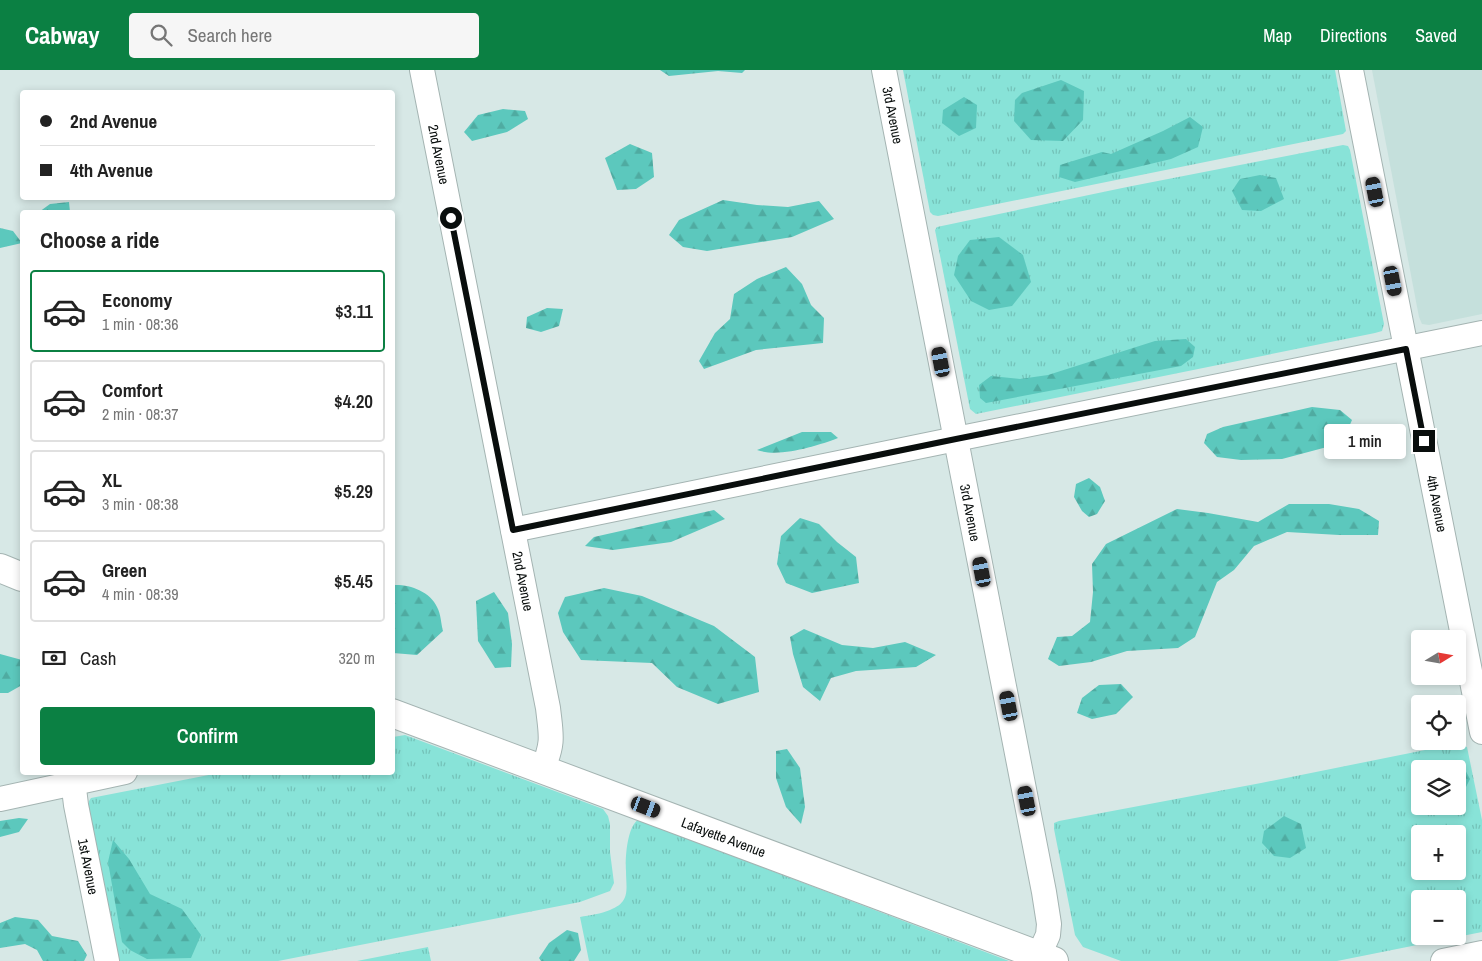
<!DOCTYPE html>
<meta charset="utf-8">
<style>
:root{--surface:#fff;--page:#f6f6f6;--text:#222;--muted:#767676;--line:#e0e0e0;--accent:#0b8043}
body{margin:0;font-family:"Archivo Narrow",sans-serif;background:var(--page);color:var(--text);height:100vh;display:flex;flex-direction:column;font-size:19px;white-space:nowrap}
*{box-sizing:border-box;margin:0}
p{font-size:16px;color:var(--muted)}
.icon{flex:none;width:28px;height:28px;fill:none;stroke:currentColor;stroke-width:2;stroke-linecap:round;stroke-linejoin:round}
.map{position:relative;flex:1;overflow:hidden}
.side{position:absolute;left:20px;top:140px;width:375px;height:565px;display:flex;flex-direction:column;background:var(--surface);border-radius:5px;box-shadow:0 2px 8px #0003}
.side>*{flex:none}
.top-card{position:absolute;left:20px;top:20px;width:375px;height:110px;border-radius:5px;box-shadow:0 2px 8px #0003;display:grid;align-content:center;height:110px;padding:0 20px;background:var(--surface)}
.needle{width:32px;rotate:79deg}
.controls{position:absolute;left:1411px;top:560px;display:grid;gap:10px}
.controls a{display:grid;place-items:center;width:55px;height:55px;border-radius:5px;background:var(--surface);box-shadow:0 2px 8px #0003;font-size:25px}
.end{position:absolute;width:22px;height:22px;margin:-11px;border:6px solid #090e0d;background:#fff;box-shadow:0 0 0 2px #fff}
.from{border-radius:50%}
.bubble{position:absolute;height:35px;border-radius:5px;background:var(--surface);box-shadow:0 2px 8px #0003;font-size:16px;font-weight:600;line-height:35px;text-align:center}
.car{position:absolute;width:15px;height:30px;margin:-15px -8px;border-radius:6px;box-shadow:0 0 4px 1px #0007;background:linear-gradient(#222 24%,#8ab4d8 0 40%,#222 0 76%,#8ab4d8 0 86%,#222 0)}
.top-card b{display:flex;align-items:center;gap:18px;height:48px;font-size:19px}
.top-card b+b{border-top:1px solid var(--line)}
.top-card i{width:12px;height:12px;background:var(--text)}
ul{padding:0;list-style:none}
li{display:flex;align-items:center;gap:15px;height:82px;margin:0 10px 8px;padding:0 10px;border:2px solid var(--line);border-radius:5px}
li div{flex:1}
li b{display:block;font-size:19px}
li em{font-style:normal;font-weight:600}
li.selected{border-color:var(--accent)}
li>.icon{width:45px;height:45px;stroke-width:1.5}
h2{padding:0 20px;font-size:22px;line-height:60px}
.pay{display:flex;align-items:center;gap:12px;height:55px;padding:0 20px;font-size:19px}
.pay p{margin-inline-start:auto}
.primary-button{display:flex;gap:10px;margin-top:auto;padding:10px 20px}
.primary-button a{flex:1;height:58px;border-radius:5px;background:var(--accent);color:#fff;font-size:20px;font-weight:600;line-height:58px;text-align:center}
header{display:flex;align-items:center;gap:30px;box-sizing:border-box;height:70px;padding:0 25px;background:var(--accent);color:#fff}
header strong{font-size:24px}
nav{display:flex;gap:28px;margin-inline-start:auto;font-size:18px}
.search{width:350px;height:45px;background:var(--page);display:flex;align-items:center;gap:12px;box-sizing:border-box;padding:0 18px;border-radius:5px;color:var(--muted);font-size:19px}
.map>svg:first-child{display:block}
.built{fill:#c5e0dc}
.grass{fill:url(#grass-tufts);fill-rule:evenodd}
.forest{fill:url(#forest-firs)}
.lines{fill:none;stroke-linecap:round;stroke-linejoin:round}
.minor-casing{stroke:#a4b4b2;stroke-width:26}
.tertiary-casing{stroke:#a4b4b2;stroke-width:30}
.minor{stroke:#fff;stroke-width:24}
.tertiary{stroke:#fff;stroke-width:28}
.route{stroke:#090e0d;stroke-width:6}
.labels{text-anchor:middle;stroke-width:4.5;stroke-linejoin:round;paint-order:stroke}
.street-label{font-size:14px;fill:#090e0d;stroke:#d7e8e6}
</style>
<header>
<strong>Cabway</strong>
<div class="search"><svg class="icon" aria-label="search" viewBox="0 0 24 24"><circle cx="10" cy="10" r="6"/><path d="M15 15l6 6"/></svg>Search here</div>
<nav><a>Map</a><a>Directions</a><a>Saved</a></nav>
</header>
<div class="map">
<svg width="1482" height="891" viewBox="0 0 1482 891">
<defs>
<pattern id="grass-tufts" width="24" height="20" patternUnits="userSpaceOnUse" patternTransform="scale(1.25)"><rect width="24" height="20" fill="#88e3d8"/><path d="M3 7l-1-3M5 7V3M7 7l1-3M15 17l-1-3M17 17v-4M19 17l1-3" fill="none" stroke="#74c2b8"/></pattern>
<pattern id="forest-firs" width="22" height="20" patternUnits="userSpaceOnUse" patternTransform="scale(1.25)"><rect width="22" height="20" fill="#5cc8bd"/><path d="M5 1l3.5 6h-7zM16 11l3.5 6h-7z" fill="#4faba1"/></pattern>
</defs>
<rect width="100%" height="100%" fill="#d7e8e6"/>
<path class="built" d="M 1372,0 L 1482,0 L 1482,244 L 1429,255 L 1422,254 L 1419,247 Z"/>
<g class="grass">
<path d="M 903,0 L 1335,0 L 1346,61 L 1343,64 L 938,146 L 933,145 L 930,142 Z"/>
<path d="M 1343,75 L 1348,76 L 1350,80 L 1384,254 L 1382,261 L 1375,263 L 976,344 L 970,339 L 935,160 L 937,157 L 1127,117 Z"/>
<path d="M 405,665 L 603,739 L 608,746 L 610,754 L 610,782 L 614,813 L 610,821 L 580,832 L 278,891 L 118,891 L 88,744 L 89,731 L 91,728 L 219,703 L 392,702 L 393,667 Z"/>
<path d="M 1450,675 L 1462,675 L 1467,677 L 1482,750 L 1482,862 L 1337,891 L 1121,891 L 1083,877 L 1075,865 L 1054,759 L 1054,753 L 1059,751 L 1261,713 ZM 1420,699 L 1458,699 L 1458,736 L 1420,736 ZM 1420,764 L 1458,764 L 1458,801 L 1420,801 ZM 1420,829 L 1458,829 L 1458,866 L 1420,866 Z"/>
<path d="M 638,750 L 1009,891 L 589,891 L 580,847 C 590,845 601,844 610,840 C 631,832 626,819 626,801 C 625,789 627,757 638,750 Z"/>
<path d="M 428,877 L 431,891 L 357,891 Z"/>
</g>
<g class="forest">
<path d="M 660,0 L 745,0 L 742,3 L 718,1 L 669,6 Z"/>
<path d="M 1061,10 L 1084,21 L 1083,50 L 1063,71 L 1031,70 L 1014,51 L 1015,30 L 1022,23 Z"/>
<path d="M 964,27 L 977,35 L 976,58 L 959,66 L 942,53 L 943,40 Z"/>
<path d="M 503,39 L 525,41 L 528,49 L 507,62 L 472,71 L 464,62 L 478,45 Z"/>
<path d="M 1190,47 L 1203,57 L 1198,77 L 1171,89 L 1075,112 L 1059,107 L 1060,95 L 1102,82 L 1111,84 L 1163,61 Z"/>
<path d="M 630,74 L 652,83 L 654,107 L 636,119 L 617,120 L 605,88 Z"/>
<path d="M 1260,105 L 1276,108 L 1284,129 L 1261,141 L 1242,140 L 1232,121 L 1240,109 Z"/>
<path d="M 723,130 L 757,135 L 788,137 L 819,131 L 834,149 L 792,167 L 707,181 L 683,177 L 669,165 L 679,150 Z"/>
<path d="M 69,132 L 70,142 L 39,142 L 50,134 Z"/>
<path d="M 0,158 L 13,161 L 22,173 L 0,178 Z"/>
<path d="M 999,167 L 1023,185 L 1031,212 L 1012,236 L 989,240 L 971,231 L 954,205 L 958,186 L 970,170 Z"/>
<path d="M 786,197 L 802,214 L 811,235 L 824,248 L 823,273 L 756,280 L 704,299 L 699,291 L 715,263 L 730,249 L 734,224 L 757,209 Z"/>
<path d="M 547,238 L 563,239 L 559,256 L 541,262 L 526,258 L 527,247 Z"/>
<path d="M 1186,269 L 1195,277 L 1193,287 L 1181,296 L 986,333 L 980,328 L 979,315 L 991,306 L 1020,309 L 1048,305 L 1155,271 Z"/>
<path d="M 1312,337 L 1340,340 L 1352,350 L 1342,373 L 1282,389 L 1241,390 L 1217,387 L 1204,373 L 1207,364 L 1223,357 Z"/>
<path d="M 802,362 L 831,362 L 838,368 C 817,376 779,388 757,380 Z"/>
<path d="M 1089,408 L 1100,417 L 1105,431 L 1097,444 L 1089,447 L 1082,441 L 1074,427 L 1076,414 Z"/>
<path d="M 1289,434 L 1329,434 L 1359,439 L 1379,451 L 1378,465 L 1339,465 L 1287,462 L 1254,476 L 1234,500 L 1217,512 L 1195,567 L 1178,578 L 1127,581 L 1091,592 L 1059,596 L 1048,589 L 1057,567 L 1072,566 L 1090,552 L 1093,522 L 1092,494 L 1106,474 L 1177,439 L 1208,443 L 1258,452 Z"/>
<path d="M 714,440 L 725,449 L 671,472 L 613,480 L 585,476 L 594,467 Z"/>
<path d="M 800,448 L 819,454 L 837,472 L 856,487 L 859,513 L 812,523 L 786,513 L 777,494 L 781,466 Z"/>
<path d="M 393,515 C 409,514 430,521 437,537 C 441,544 441,554 443,561 L 417,585 L 393,583 Z"/>
<path d="M 604,518 L 642,526 L 714,556 L 755,587 L 759,622 L 718,634 L 677,617 L 652,593 L 581,590 L 563,562 L 558,543 L 565,527 Z"/>
<path d="M 494,522 L 508,543 L 512,574 L 511,597 L 495,598 L 478,571 L 476,531 Z"/>
<path d="M 804,559 L 842,575 L 873,578 L 905,572 L 936,585 L 916,597 L 856,601 L 831,608 L 820,631 L 803,617 L 793,584 L 790,567 Z"/>
<path d="M 0,584 L 22,590 L 22,615 L 8,623 L 0,623 Z"/>
<path d="M 1121,614 L 1133,627 L 1116,644 L 1092,649 L 1077,643 L 1082,628 L 1099,615 Z"/>
<path d="M 787,679 L 800,698 L 805,737 L 801,754 L 786,737 L 776,708 L 776,681 Z"/>
<path d="M 1451,694 L 1463,696 L 1470,709 L 1463,723 L 1458,724 L 1458,699 L 1442,699 Z"/>
<path d="M 1284,746 L 1301,754 L 1306,778 L 1290,788 L 1274,786 L 1262,773 L 1264,761 Z"/>
<path d="M 19,748 L 28,749 L 19,762 L 0,767 L 0,751 Z"/>
<path d="M 113,770 L 129,789 L 150,824 L 182,839 L 201,865 L 191,888 L 147,889 L 130,880 L 122,872 L 108,792 Z"/>
<path d="M 15,847 L 38,850 L 52,866 L 78,871 L 87,885 L 84,891 L 43,891 L 37,880 L 25,874 L 0,878 L 0,853 Z"/>
<path d="M 567,860 L 578,863 L 581,880 L 574,891 L 541,891 L 539,888 L 549,873 Z"/>
</g>
<g class="lines">
<defs>
<g id="minor">
<path id="s1" d="M 422,0 L 548,638 C 551,665 554,672 543,698"/>
<path id="s2" d="M 884,0 L 1044,822 L 1049,854 L 1048,865 L 1039,885"/>
<path id="s3" d="M 1351,0 L 1482,662"/>
<path d="M 513,460 L 956,369 L 1482,263"/>
<path id="s4" d="M 72,702 L 76,735 L 107,891"/>
<path d="M 0,729 L 125,702"/>
<path d="M 1443,891 L 1482,883"/>
</g>
<g id="tertiary">
<path d="M 0,498 L 22,507"/>
<path id="s5" d="M 392,643 L 1054,891"/>
</g>
</defs>
<use href="#minor" class="minor-casing"/>
<use href="#tertiary" class="tertiary-casing"/>
<use href="#minor" class="minor"/>
<use href="#tertiary" class="tertiary"/>
</g>
<g class="lines">
<path class="route" d="M 451,148 L 513,460 L 956,369 L 1406,279 L 1424,371"/>
</g>
<g class="labels">
<g class="street-label">
<text dy="5" stroke="none"><textPath href="#s2" startOffset="46">3rd Avenue</textPath></text>
<text dy="5" stroke="none"><textPath href="#s1" startOffset="86">2nd Avenue</textPath></text>
<text dy="5" stroke="none"><textPath href="#s3" startOffset="442">4th Avenue</textPath></text>
<text dy="5" stroke="none"><textPath href="#s2" startOffset="451">3rd Avenue</textPath></text>
<text dy="5" stroke="none"><textPath href="#s1" startOffset="521">2nd Avenue</textPath></text>
<text dy="5" stroke="none"><textPath href="#s5" startOffset="354">Lafayette Avenue</textPath></text>
<text dy="5" stroke="none"><textPath href="#s4" startOffset="96">1st Avenue</textPath></text>
</g>
</g>
</svg>
<div class="controls">
<a><svg class="needle" viewBox="-14 -14 28 28"><path d="M0-13l5 13h-10z" fill="#e53935"/><path d="M0 13l5-13h-10z" fill="#767676"/></svg></a>
<a><svg class="icon" aria-label="locate" viewBox="0 0 24 24"><circle cx="12" cy="12" r="6"/><path d="M12 2v4M12 18v4M2 12h4M18 12h4"/></svg></a>
<a><svg class="icon" aria-label="layers" viewBox="0 0 24 24"><path d="M12 4l9 5-9 5-9-5zM3 14l9 5 9-5"/></svg></a>
<a>+</a>
<a>−</a>
</div>
<i class="end from" style="left:451px;top:148px"></i>
<i class="end" style="left:1424px;top:371px"></i>
<div class="bubble" style="left:1324px;top:354px;width:82px">1 min</div>
<i class="car" style="left:1375px;top:122px;rotate:349deg"></i>
<i class="car" style="left:1393px;top:211px;rotate:169deg"></i>
<i class="car" style="left:941px;top:292px;rotate:349deg"></i>
<i class="car" style="left:982px;top:502px;rotate:349deg"></i>
<i class="car" style="left:1009px;top:636px;rotate:349deg"></i>
<i class="car" style="left:1027px;top:731px;rotate:349deg"></i>
<i class="car" style="left:646px;top:737px;rotate:111deg"></i>
<div class="top-card">
<b><i class="from"></i>2nd Avenue</b>
<b><i></i>4th Avenue</b>
</div>
<section class="side">
<h2>Choose a ride</h2>
<ul>
<li class="selected"><svg class="icon" aria-label="car" viewBox="0 0 24 24"><path d="M5 17H2v-5l4-1 3-4h7l3 4 3 1v5h-3M9 17h6M6 11h13"/><circle cx="7" cy="17" r="2"/><circle cx="17" cy="17" r="2"/></svg><div><b>Economy</b><p>1 min · 08:36</p></div><em>$3.11</em></li>
<li><svg class="icon" aria-label="car" viewBox="0 0 24 24"><path d="M5 17H2v-5l4-1 3-4h7l3 4 3 1v5h-3M9 17h6M6 11h13"/><circle cx="7" cy="17" r="2"/><circle cx="17" cy="17" r="2"/></svg><div><b>Comfort</b><p>2 min · 08:37</p></div><em>$4.20</em></li>
<li><svg class="icon" aria-label="car" viewBox="0 0 24 24"><path d="M5 17H2v-5l4-1 3-4h7l3 4 3 1v5h-3M9 17h6M6 11h13"/><circle cx="7" cy="17" r="2"/><circle cx="17" cy="17" r="2"/></svg><div><b>XL</b><p>3 min · 08:38</p></div><em>$5.29</em></li>
<li><svg class="icon" aria-label="car" viewBox="0 0 24 24"><path d="M5 17H2v-5l4-1 3-4h7l3 4 3 1v5h-3M9 17h6M6 11h13"/><circle cx="7" cy="17" r="2"/><circle cx="17" cy="17" r="2"/></svg><div><b>Green</b><p>4 min · 08:39</p></div><em>$5.45</em></li>
</ul>
<div class="pay"><svg class="icon" aria-label="cash" viewBox="0 0 24 24"><path d="M3 7h18v10H3z"/><circle cx="12" cy="12" r="2"/></svg>Cash<p>320 m</p></div>
<div class="primary-button"><a>Confirm</a></div>
</section>
</div>
